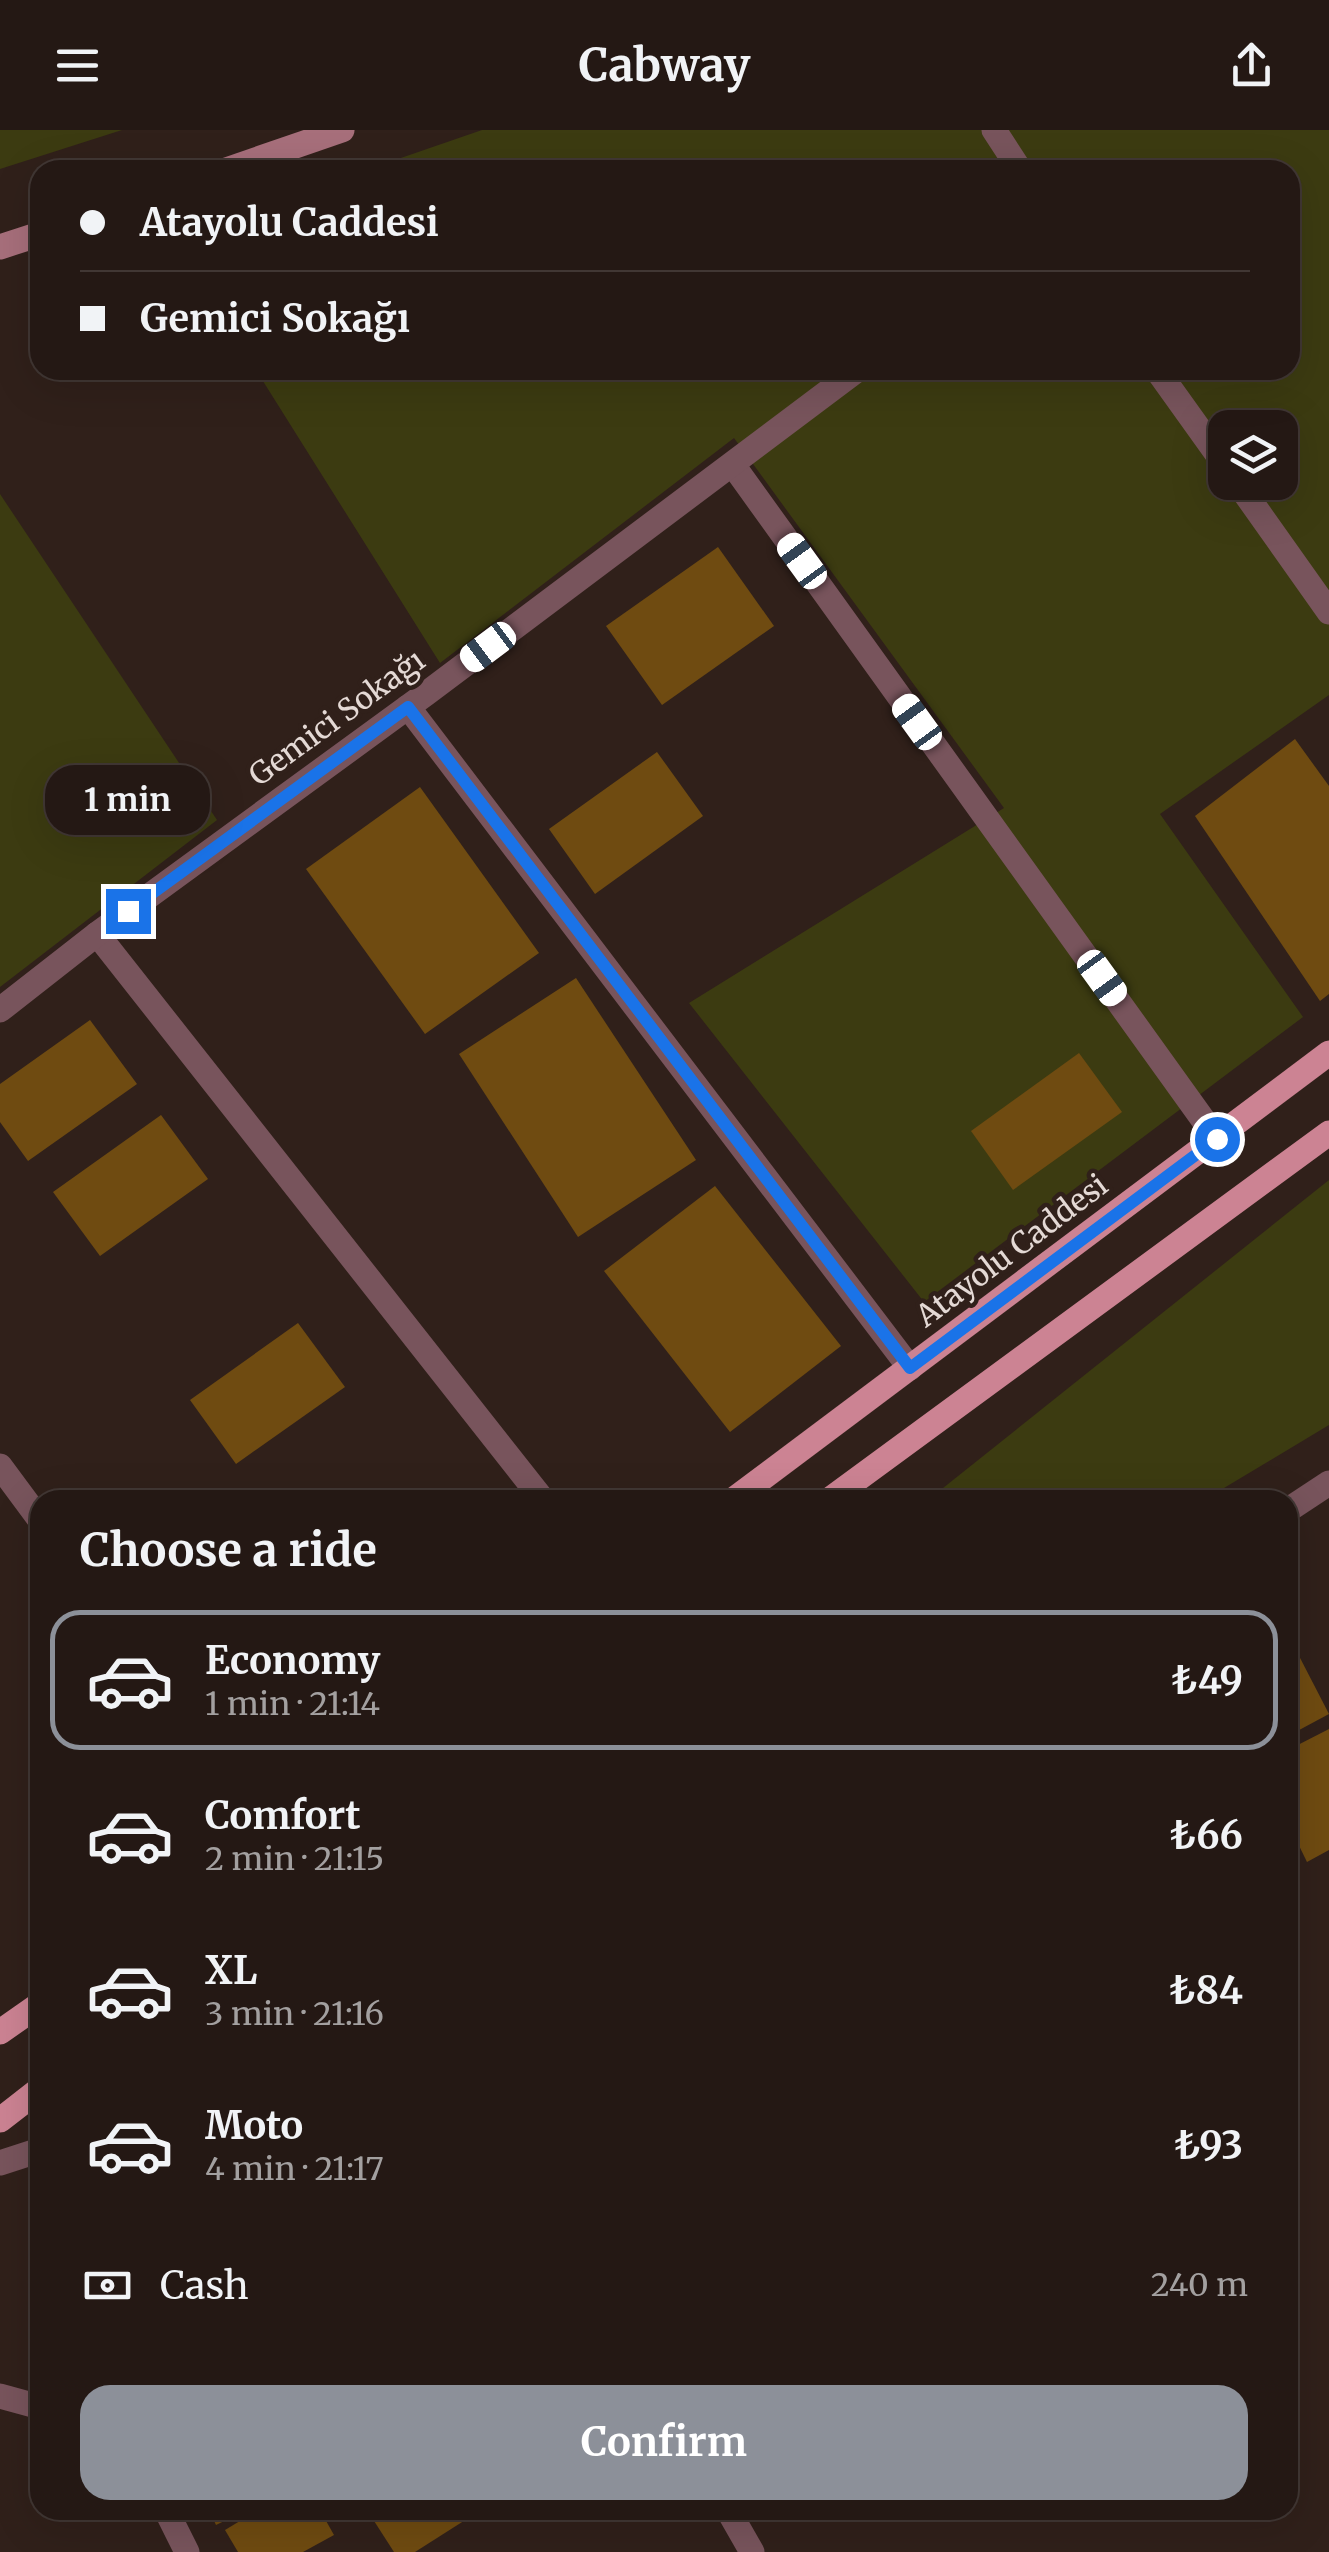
<!DOCTYPE html>
<meta charset="utf-8">
<style>
:root{--surface:#241814;--page:#2c211d;--text:#f1f3f6;--muted:#a3a0a0;--line:#413734;--accent:#8c9099}
body{margin:0;font-family:Merriweather,serif;background:var(--page);color:var(--text);height:100vh;display:flex;flex-direction:column;font-size:38px;white-space:nowrap}
*{box-sizing:border-box;margin:0}
p{font-size:32px;color:var(--muted)}
.icon{flex:none;width:55px;height:55px;fill:none;stroke:currentColor;stroke-width:2;stroke-linecap:round;stroke-linejoin:round}
.map{position:relative;flex:1;overflow:hidden}
.details{position:absolute;left:30px;top:1360px;width:1268px;height:1030px;display:flex;flex-direction:column;background:var(--surface);border-radius:30px;box-shadow:0 10px 40px #0002,0 0 0 2px var(--line)}
.details>*{flex:none}
.banner{position:absolute;left:30px;top:30px;width:1270px;height:220px;border-radius:30px;box-shadow:0 10px 40px #0002,0 0 0 2px var(--line);display:grid;align-content:center;height:220px;padding:0 50px;background:var(--surface)}
.controls{position:absolute;left:1208px;top:280px;display:grid;gap:20px}
.controls a{display:grid;place-items:center;width:90px;height:90px;border-radius:20px;background:var(--surface);box-shadow:0 10px 40px #0002,0 0 0 2px var(--line);font-size:50px}
.end{position:absolute;width:45px;height:45px;margin:-22px;border:12px solid #1a73e8;background:#fff;box-shadow:0 0 0 5px #fff}
.from{border-radius:50%}
.bubble{position:absolute;height:70px;border-radius:30px;background:var(--surface);box-shadow:0 10px 40px #0002,0 0 0 2px var(--line);font-size:32px;font-weight:700;line-height:70px;text-align:center}
.car{position:absolute;width:30px;height:60px;margin:-30px -15px;border-radius:12px;box-shadow:0 0 8px 2px #0007;background:linear-gradient(#fff 24%,#345 0 40%,#fff 0 76%,#345 0 86%,#fff 0)}
.banner b{display:flex;align-items:center;gap:35px;height:95px;font-size:38px}
.banner b+b{border-top:2px solid var(--line)}
.banner i{width:25px;height:25px;background:var(--text)}
ul{padding:0;list-style:none}
li{display:flex;align-items:center;gap:30px;height:140px;margin:0 20px 15px;padding:0 30px;border:5px solid transparent;border-radius:30px}
li div{flex:1}
li b{display:block;font-size:38px}
li em{font-style:normal;font-weight:700}
li.active{border-color:var(--accent)}
li>.icon{width:90px;height:90px;stroke-width:1.5}
h2{padding:0 50px;font-size:45px;line-height:120px}
.pay{display:flex;align-items:center;gap:25px;height:110px;padding:0 50px;font-size:38px}
.pay p{margin-inline-start:auto}
.cta{display:flex;gap:20px;margin-top:auto;padding:20px 50px}
.cta a{flex:1;height:115px;border-radius:30px;background:var(--accent);color:#fff;font-size:40px;font-weight:700;line-height:115px;text-align:center}
header{display:flex;justify-content:space-between;align-items:center;height:130px;padding:0 50px;background:var(--surface);font-size:45px;font-weight:700}
.map>svg:first-child{display:block}
.green{fill:#3c3b11;fill-rule:evenodd}
.building{fill:#6f4b11}
.lines{fill:none;stroke-linecap:round;stroke-linejoin:round}
.street{stroke:#78545c;stroke-width:25}
.secondary{stroke:#a76f7b;stroke-width:25}
.primary{stroke:#cc8393;stroke-width:25}
.route{stroke:#1a73e8;stroke-width:12}
.labels{text-anchor:middle;stroke-width:9;stroke-linejoin:round;paint-order:stroke}
.street-label{font-size:30px;fill:#e4d9d5;stroke:#30201a}
</style>
<header><svg class="icon" aria-label="menu" viewBox="0 0 24 24"><path d="M4 6h16M4 12h16M4 18h16"/></svg>Cabway<svg class="icon" aria-label="share" viewBox="0 0 24 24"><path d="M12 15V3M7 8l5-5 5 5M5 13v7h14v-7"/></svg></header>
<div class="map">
<svg width="1329" height="2422" viewBox="0 0 1329 2422">
<rect width="100%" height="100%" fill="#30201a"/>
<g class="green">
<path d="M 0,0 L 122,0 L 0,39 Z"/>
<path d="M 482,0 L 1329,0 L 1329,565 L 1160,684 L 1303,887 L 924,1172 L 689,873 L 1004,678 L 734,308 L 440,533 L 256,240 L 1290,240 L 1290,40 L 366,40 ZM 1225,298 L 1280,298 L 1280,352 L 1225,352 Z"/>
<path d="M 0,364 L 217,690 L 0,857 Z"/>
<path d="M 1329,1050 L 1329,1295 L 1204,1370 L 928,1370 Z"/>
</g>
<g class="building">
<path d="M 718,417 L 774,496 L 662,575 L 606,496 Z"/>
<path d="M 1295,609 L 1329,656 L 1329,864 L 1320,871 L 1195,686 Z"/>
<path d="M 657,622 L 703,686 L 595,764 L 549,699 Z"/>
<path d="M 420,657 L 539,823 L 425,904 L 306,739 Z"/>
<path d="M 576,848 L 696,1030 L 578,1107 L 459,924 Z"/>
<path d="M 90,890 L 137,954 L 28,1031 L 0,992 L 0,954 Z"/>
<path d="M 1079,923 L 1122,982 L 1013,1060 L 971,1001 Z"/>
<path d="M 161,985 L 208,1049 L 100,1126 L 53,1062 Z"/>
<path d="M 715,1056 L 841,1216 L 730,1302 L 604,1141 Z"/>
<path d="M 298,1193 L 345,1257 L 236,1334 L 190,1270 Z"/>
<path d="M 1298,1524 L 1329,1584 L 1288,1606 L 1288,1529 Z"/>
<path d="M 1329,1599 L 1329,1720 L 1307,1732 L 1288,1693 L 1288,1620 Z"/>
<path d="M 209,2380 L 247,2380 L 216,2395 Z"/>
<path d="M 258,2380 L 320,2380 L 334,2405 L 303,2422 L 238,2422 L 225,2400 Z"/>
<path d="M 367,2380 L 481,2380 L 415,2422 L 394,2422 Z"/>
</g>
<g class="lines">
<g class="street">
<path d="M 994,0 L 1020,40"/>
<path d="M 1157,240 L 1225,335"/>
<path d="M 733,335 L 1217,1009"/>
<path d="M 1237,352 L 1329,482"/>
<path d="M 408,577 L 910,1238"/>
<path d="M 97,804 L 543,1370"/>
<path d="M 0,880 L 97,804 L 427,563 L 857,240"/>
<path d="M 0,1336 L 40,1390"/>
<path d="M 1288,1380 L 1329,1353"/>
<path d="M 0,2033 L 40,2020"/>
<path d="M 0,2266 L 40,2277"/>
<path d="M 166,2380 L 187,2422"/>
<path d="M 728,2380 L 752,2422"/>
</g>
<g class="secondary">
<path d="M 226,40 L 342,0"/>
<path d="M 0,117 L 40,104"/>
</g>
<g class="primary">
<path d="M 733,1370 L 1329,923"/>
<path d="M 829,1370 L 1329,1003"/>
<path d="M 0,1902 L 40,1874"/>
<path d="M 0,1990 L 40,1959"/>
</g>
</g>
<g class="lines">
<path class="route" d="M 128,781 L 408,577 L 910,1238 L 1217,1009"/>
</g>
<g class="labels">
<g class="street-label">
<text transform="translate(337 588) rotate(-36)" y="10">Gemici Sokağı</text>
<text transform="translate(1012 1121) rotate(-37)" y="10">Atayolu Caddesi</text>
</g>
</g>
</svg>
<div class="controls">
<a><svg class="icon" aria-label="layers" viewBox="0 0 24 24"><path d="M12 4l9 5-9 5-9-5zM3 14l9 5 9-5"/></svg></a>
</div>
<i class="end from" style="left:1217px;top:1009px"></i>
<i class="end" style="left:128px;top:781px"></i>
<div class="bubble" style="left:45px;top:635px;width:165px">1 min</div>
<i class="car" style="left:802px;top:431px;rotate:324deg"></i>
<i class="car" style="left:488px;top:517px;rotate:233deg"></i>
<i class="car" style="left:917px;top:592px;rotate:324deg"></i>
<i class="car" style="left:1102px;top:848px;rotate:144deg"></i>
<div class="banner">
<b><i class="from"></i>Atayolu Caddesi</b>
<b><i></i>Gemici Sokağı</b>
</div>
<section class="details">
<h2>Choose a ride</h2>
<ul>
<li class="active"><svg class="icon" aria-label="car" viewBox="0 0 24 24"><path d="M5 17H2v-5l4-1 3-4h7l3 4 3 1v5h-3M9 17h6M6 11h13"/><circle cx="7" cy="17" r="2"/><circle cx="17" cy="17" r="2"/></svg><div><b>Economy</b><p>1 min · 21:14</p></div><em>₺49</em></li>
<li><svg class="icon" aria-label="car" viewBox="0 0 24 24"><path d="M5 17H2v-5l4-1 3-4h7l3 4 3 1v5h-3M9 17h6M6 11h13"/><circle cx="7" cy="17" r="2"/><circle cx="17" cy="17" r="2"/></svg><div><b>Comfort</b><p>2 min · 21:15</p></div><em>₺66</em></li>
<li><svg class="icon" aria-label="car" viewBox="0 0 24 24"><path d="M5 17H2v-5l4-1 3-4h7l3 4 3 1v5h-3M9 17h6M6 11h13"/><circle cx="7" cy="17" r="2"/><circle cx="17" cy="17" r="2"/></svg><div><b>XL</b><p>3 min · 21:16</p></div><em>₺84</em></li>
<li><svg class="icon" aria-label="car" viewBox="0 0 24 24"><path d="M5 17H2v-5l4-1 3-4h7l3 4 3 1v5h-3M9 17h6M6 11h13"/><circle cx="7" cy="17" r="2"/><circle cx="17" cy="17" r="2"/></svg><div><b>Moto</b><p>4 min · 21:17</p></div><em>₺93</em></li>
</ul>
<div class="pay"><svg class="icon" aria-label="cash" viewBox="0 0 24 24"><path d="M3 7h18v10H3z"/><circle cx="12" cy="12" r="2"/></svg>Cash<p>240 m</p></div>
<div class="cta"><a>Confirm</a></div>
</section>
</div>
